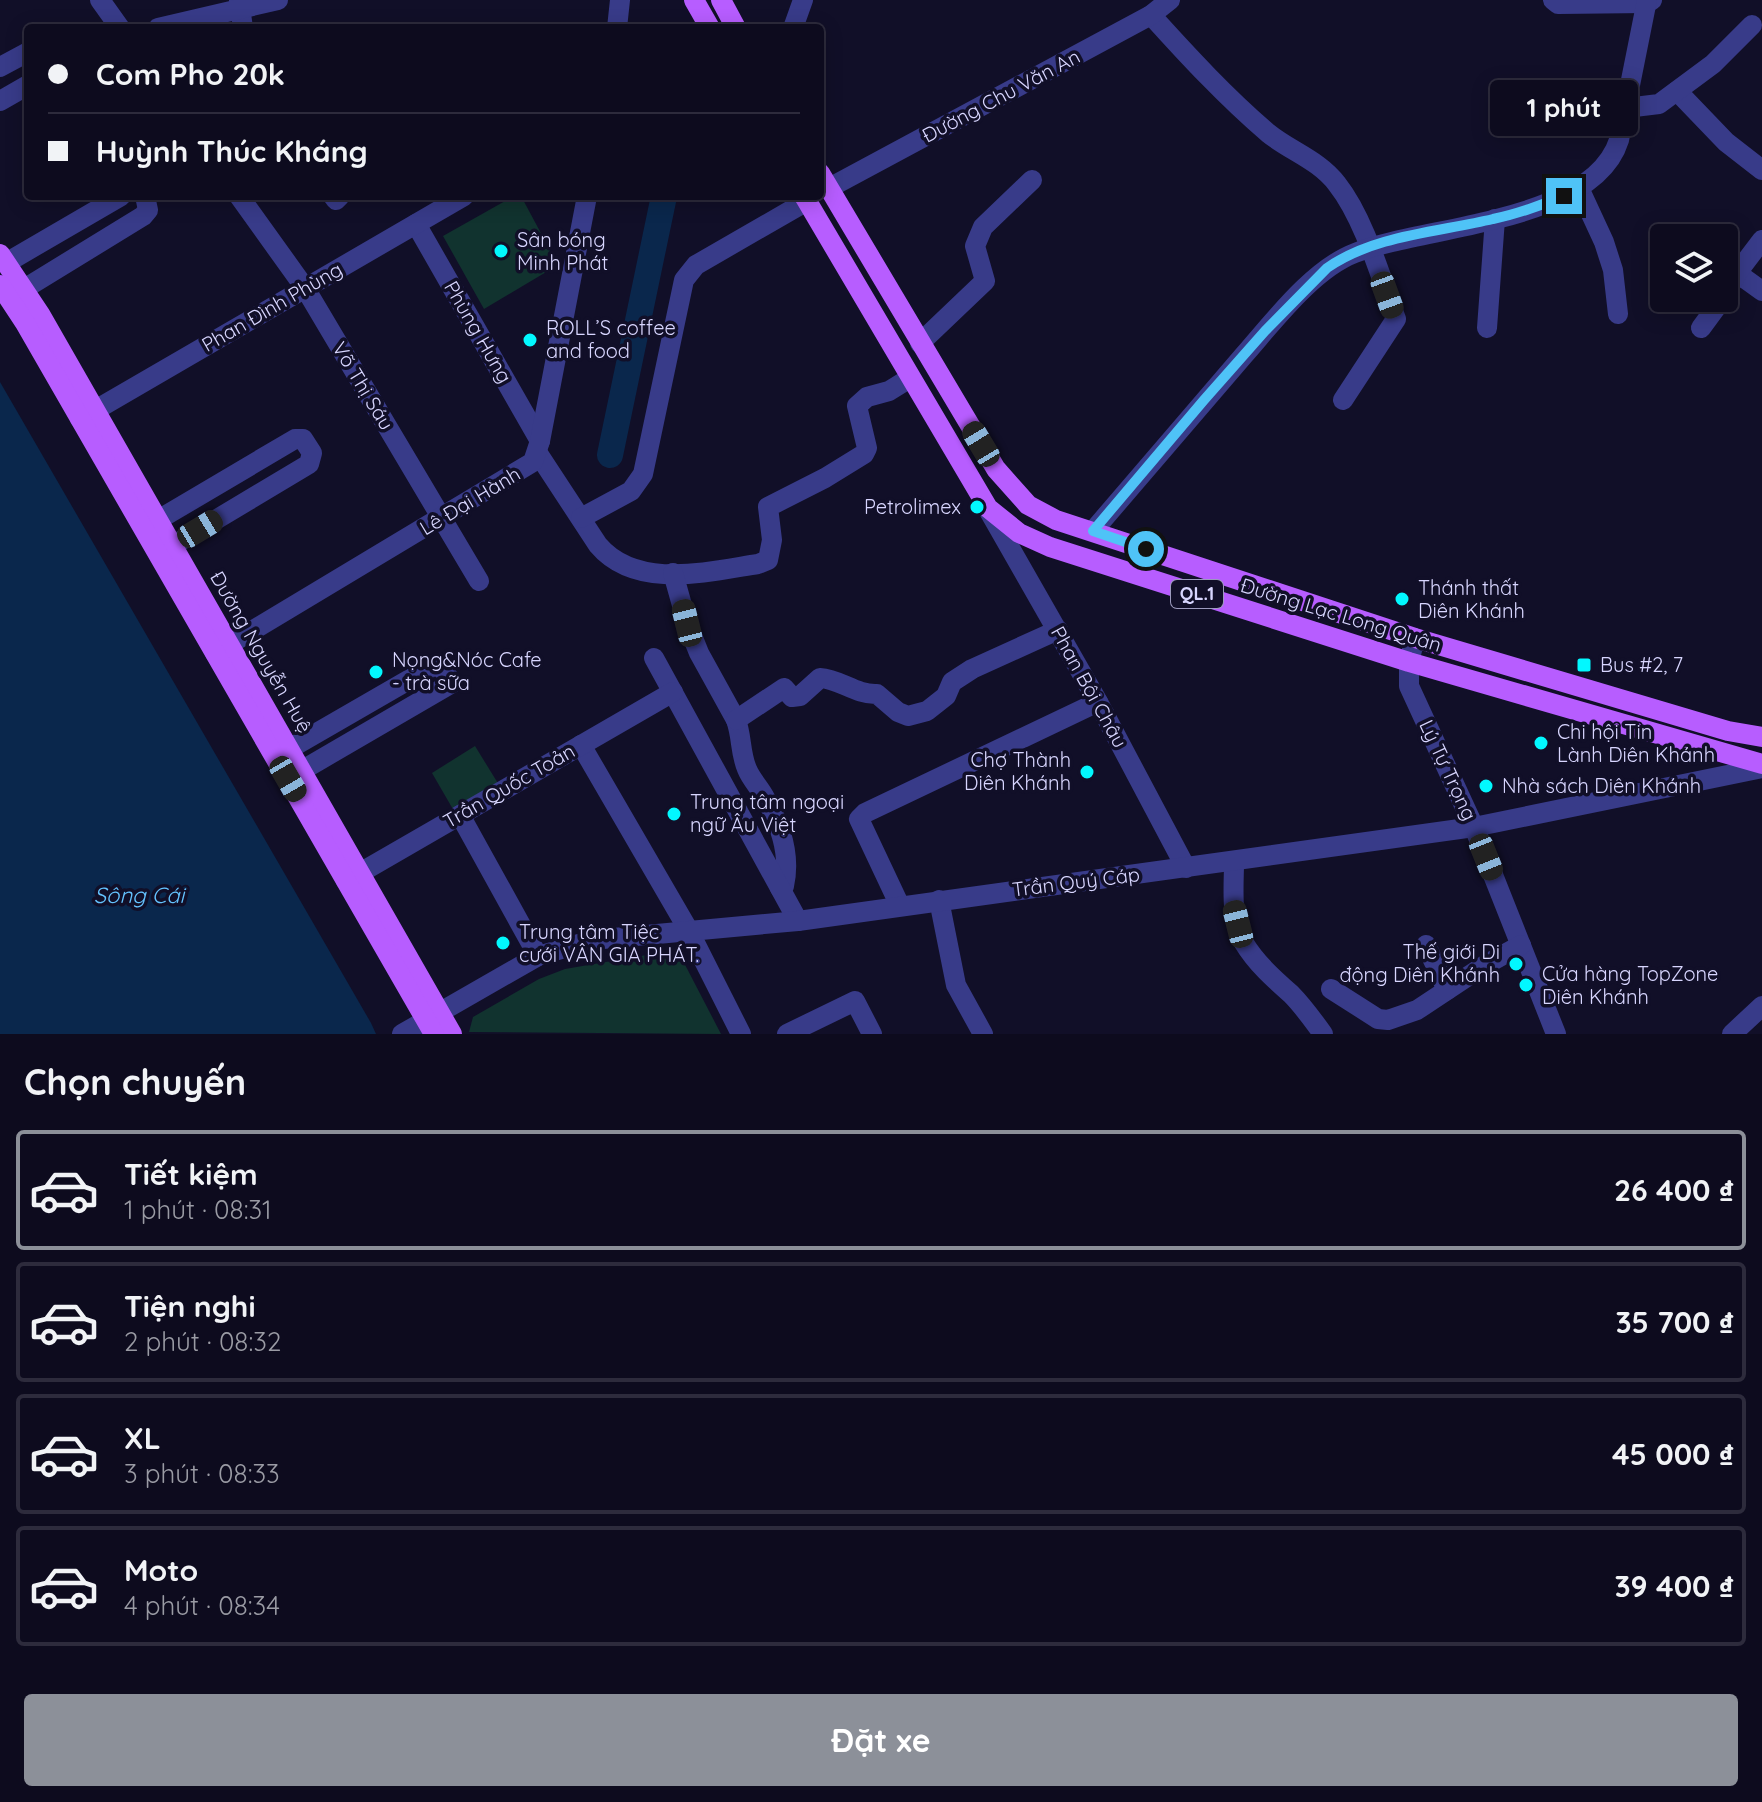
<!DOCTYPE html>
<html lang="vi">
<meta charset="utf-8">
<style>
:root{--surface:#0d0b1e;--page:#161427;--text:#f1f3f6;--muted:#9a9ba4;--line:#2d2b3c;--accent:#8c9099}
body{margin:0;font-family:Quicksand,sans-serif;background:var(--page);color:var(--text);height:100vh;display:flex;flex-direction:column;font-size:30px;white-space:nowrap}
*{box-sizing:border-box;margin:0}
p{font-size:26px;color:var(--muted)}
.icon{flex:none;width:44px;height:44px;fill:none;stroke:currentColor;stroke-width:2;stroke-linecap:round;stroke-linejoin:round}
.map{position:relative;height:1034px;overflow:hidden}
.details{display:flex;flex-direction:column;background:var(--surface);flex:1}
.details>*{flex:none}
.hud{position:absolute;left:24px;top:24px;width:800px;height:176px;border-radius:8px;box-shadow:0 4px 20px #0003,0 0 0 2px var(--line);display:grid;align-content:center;height:176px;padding:0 24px;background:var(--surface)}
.buttons{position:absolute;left:1650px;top:224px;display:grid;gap:16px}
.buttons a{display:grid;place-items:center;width:88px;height:88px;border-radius:8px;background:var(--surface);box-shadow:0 4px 20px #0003,0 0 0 2px var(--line);font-size:40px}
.end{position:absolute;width:36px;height:36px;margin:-18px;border:10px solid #4fc3f7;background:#111;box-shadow:0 0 0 4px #111}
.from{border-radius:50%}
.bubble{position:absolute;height:56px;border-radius:8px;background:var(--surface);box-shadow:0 4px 20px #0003,0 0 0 2px var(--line);font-size:26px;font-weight:800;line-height:56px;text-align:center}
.car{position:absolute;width:24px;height:48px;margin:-24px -12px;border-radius:10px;box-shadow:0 0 6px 2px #0007;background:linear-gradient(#222 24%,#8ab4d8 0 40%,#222 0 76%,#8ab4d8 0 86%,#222 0)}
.hud b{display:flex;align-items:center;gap:28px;height:76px;font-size:30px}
.hud b+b{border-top:2px solid var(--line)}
.hud i{width:20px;height:20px;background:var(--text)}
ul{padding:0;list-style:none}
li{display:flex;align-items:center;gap:24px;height:120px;margin:0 16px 12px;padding:0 8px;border:4px solid var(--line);border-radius:8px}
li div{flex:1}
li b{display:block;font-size:30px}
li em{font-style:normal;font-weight:800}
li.selected{border-color:var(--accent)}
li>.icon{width:72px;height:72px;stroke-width:1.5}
h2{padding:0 24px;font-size:36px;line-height:96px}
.action{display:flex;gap:16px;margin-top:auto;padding:16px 24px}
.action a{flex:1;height:92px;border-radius:8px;background:var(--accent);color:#fff;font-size:32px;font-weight:800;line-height:92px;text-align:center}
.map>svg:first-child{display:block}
.green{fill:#11332f}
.water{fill:#0a274c}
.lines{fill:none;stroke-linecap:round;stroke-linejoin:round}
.river{stroke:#0a274c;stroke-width:26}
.minor{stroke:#383b89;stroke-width:20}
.major{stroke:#b75dff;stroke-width:20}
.route{stroke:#4fc3f7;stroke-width:10}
.poi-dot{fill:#02f8ff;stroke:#110f28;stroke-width:3}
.labels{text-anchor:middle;stroke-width:7;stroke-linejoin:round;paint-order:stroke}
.shield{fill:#110f28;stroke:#9c9abe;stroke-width:2}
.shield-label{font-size:18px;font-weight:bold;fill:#d8d6ff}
.street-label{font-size:20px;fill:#d8d6ff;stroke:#110f28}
.poi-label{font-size:20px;fill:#d8d6ff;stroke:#110f28;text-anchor:start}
.water-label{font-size:22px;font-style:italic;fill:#64c3ff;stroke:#110f28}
</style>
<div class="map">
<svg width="1762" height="1034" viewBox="0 0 1762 1034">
<rect width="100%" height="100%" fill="#110f28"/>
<g class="green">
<path d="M 514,196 L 521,196 L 558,265 L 484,309 L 443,236 Z"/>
<path d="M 475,746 L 499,785 L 454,811 L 432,773 Z"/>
<path d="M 670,951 L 681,957 L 721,1034 L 469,1032 L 473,1017 L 539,979 L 565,969 Z"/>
</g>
<path class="water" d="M 0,382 L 371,1023 L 376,1034 L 0,1034 Z"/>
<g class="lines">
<path class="river" d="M 610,455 L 664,196"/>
<g class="minor">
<path d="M 100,0 L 120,28"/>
<path d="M 239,0 L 243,28"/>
<path d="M 1553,0 L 1558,4 L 1647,3 L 1652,0"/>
<path d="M 1151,15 C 1188,56 1226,97 1268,133 C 1290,151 1319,160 1337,184 C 1364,218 1381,278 1396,319 L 1343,400"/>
<path d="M 158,28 L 278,0"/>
<path d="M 617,28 L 620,0"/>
<path d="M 793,28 L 803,0"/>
<path d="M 0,67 L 28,52"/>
<path d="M 1677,91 L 1726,142 L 1762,170"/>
<path d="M 0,101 L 28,85"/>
<path d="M 1626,108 L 1659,104 L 1713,64 L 1752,25"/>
<path d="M 829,188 L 1151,15 L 1170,0"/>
<path d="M 1579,188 L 1604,242 L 1613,270 L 1618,314"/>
<path d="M 239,196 L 305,288 L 479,581"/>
<path d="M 333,196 L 336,200 L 340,196"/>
<path d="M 416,224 L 540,441"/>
<path d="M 6,263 L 121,196"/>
<path d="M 1737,273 L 1762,291"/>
<path d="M 24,289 L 143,216 L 148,210 L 145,196"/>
<path d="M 1724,297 L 1737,273 L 1762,240"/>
<path d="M 1487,328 L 1495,219"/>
<path d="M 1701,328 L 1723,298"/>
<path d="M 920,343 L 985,281 L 975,246 L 983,227 L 1032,180"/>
<path d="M 80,419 L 464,196"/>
<path d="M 537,452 L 598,545 C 636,590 707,572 758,564 L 768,560 L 772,540 L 768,507 L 825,478 L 864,454 L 867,448 L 857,406 L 867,397 L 889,391 L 910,378"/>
<path d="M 989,511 L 1098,702 L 1186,868"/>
<path d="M 581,518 L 631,491 L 643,474 L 684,280 L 696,265 L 807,201"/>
<path d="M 158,520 L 295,439 L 303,439 L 312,453 L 309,464 L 172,546"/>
<path d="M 1093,531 C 1143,472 1194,414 1244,355 C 1274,321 1313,269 1355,253 C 1426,225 1593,223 1619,140 L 1647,0"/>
<path d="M 673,573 L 687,623 L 699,653 L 736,720 C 742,736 740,753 747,769 C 751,779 759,787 764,796 C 780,823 791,855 784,886 L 780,888"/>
<path d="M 1415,638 L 1409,662 L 1409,686 L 1474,827 L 1556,1034"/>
<path d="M 215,653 L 533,462 L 540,441 L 587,196"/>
<path d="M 654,658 L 798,921"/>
<path d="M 736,720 L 784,688 L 792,697 L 800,696 L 820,678 C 840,679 856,695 877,694 L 898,712 L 908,716 L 927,711 L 946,696 L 952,682 L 972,669 L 1058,630"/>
<path d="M 581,745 L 689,931 L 741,1034"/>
<path d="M 289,749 L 431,667 L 441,666 L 452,683 L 301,771"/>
<path d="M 460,815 L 538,956"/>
<path d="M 1234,862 C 1234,887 1230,919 1244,943 C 1256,963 1274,979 1291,994 C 1303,1006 1313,1020 1323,1034"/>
<path d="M 346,881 L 673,692"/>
<path d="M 939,900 L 956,985 L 983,1034"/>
<path d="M 900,906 L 859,819 L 865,813 L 1098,702"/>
<path d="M 1426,945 L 1447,990"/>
<path d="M 1331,989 L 1378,1019 L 1388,1020 L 1417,1010 L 1485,965 L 1521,945"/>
<path d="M 402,1034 L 538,956 L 592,940 L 798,921 L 1474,827 L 1762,768"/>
<path d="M 787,1034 L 855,1001 L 872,1034"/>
<path d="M 1732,1034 L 1762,1006"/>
</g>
<g class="major">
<path d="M 694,0 L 710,28"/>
<path d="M 721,0 L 736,28"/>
<path d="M 820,173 L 996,469 L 1028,505 L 1056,520 L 1415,638 L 1728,731 L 1762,737"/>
<path d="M 804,196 L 988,508 L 1019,533 L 1050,547 L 1409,662 L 1762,764"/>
<path d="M 0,254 L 40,314 L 452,1034"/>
<path d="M 0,285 L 25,323 L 434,1034"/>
</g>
</g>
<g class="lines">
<path class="route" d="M 1146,549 L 1093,531 L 1204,400 L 1265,331 L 1327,268 C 1374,235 1439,232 1493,219 C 1518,214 1541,205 1564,196"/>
</g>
<g class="poi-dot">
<circle cx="501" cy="251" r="8"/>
<circle cx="530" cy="340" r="8"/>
<circle cx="977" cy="507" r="8"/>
<circle cx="1402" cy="599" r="8"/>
<rect x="1576" y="657" width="16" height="16" rx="4"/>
<circle cx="376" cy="672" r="8"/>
<circle cx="1541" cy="743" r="8"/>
<circle cx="1087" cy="772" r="8"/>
<circle cx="1486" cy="786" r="8"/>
<circle cx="674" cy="814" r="8"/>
<circle cx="503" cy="943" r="8"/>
<circle cx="1516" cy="964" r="8"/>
<circle cx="1526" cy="985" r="8"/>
</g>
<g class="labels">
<rect class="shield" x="1171" y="580" width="52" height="28" rx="6"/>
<g class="shield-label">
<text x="1197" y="600">QL.1</text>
</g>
<g class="street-label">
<text transform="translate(1001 96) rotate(-28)" y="7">Đường Chu Văn An</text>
<text transform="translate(272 307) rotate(-30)" y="7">Phan Đình Phùng</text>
<text transform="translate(478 332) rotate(60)" y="7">Phùng Hưng</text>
<text transform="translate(363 386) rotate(59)" y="7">Võ Thị Sáu</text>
<text transform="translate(470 501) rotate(-31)" y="7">Lê Đại Hành</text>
<text transform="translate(1341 615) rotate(17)" y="7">Đường Lạc Long Quân</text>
<text transform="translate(261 652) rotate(60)" y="7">Đường Nguyễn Huệ</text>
<text transform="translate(1089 687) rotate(61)" y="7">Phan Bội Châu</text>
<text transform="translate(1448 770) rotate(65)" y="7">Lý Tự Trọng</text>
<text transform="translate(509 786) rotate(-30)" y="7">Trần Quốc Toản</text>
<text transform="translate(1076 882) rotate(-7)" y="7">Trần Quý Cáp</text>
</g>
<g class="poi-label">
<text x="517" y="247">Sân bóng<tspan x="517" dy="23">Minh Phát</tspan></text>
<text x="546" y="335">ROLL’S coffee<tspan x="546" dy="23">and food</tspan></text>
<text x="961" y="514" text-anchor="end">Petrolimex</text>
<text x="1418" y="595">Thánh thất<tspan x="1418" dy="23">Diên Khánh</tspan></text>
<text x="392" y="667">Nọng&amp;Nóc Cafe<tspan x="392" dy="23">- trà sữa</tspan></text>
<text x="1600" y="672">Bus #2, 7</text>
<text x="1557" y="739">Chi hội Tin<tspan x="1557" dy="23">Lành Diên Khánh</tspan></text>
<text x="1071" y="767" text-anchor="end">Chợ Thành<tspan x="1071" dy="23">Diên Khánh</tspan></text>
<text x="1502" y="793">Nhà sách Diên Khánh</text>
<text x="690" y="809">Trung tâm ngoại<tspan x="690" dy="23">ngữ Âu Việt</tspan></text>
<text x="519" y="939">Trung tâm Tiệc<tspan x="519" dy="23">cưới VÂN GIA PHÁT.</tspan></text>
<text x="1500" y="959" text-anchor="end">Thế giới Di<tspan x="1500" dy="23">động Diên Khánh</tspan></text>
<text x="1542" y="981">Cửa hàng TopZone<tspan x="1542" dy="23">Diên Khánh</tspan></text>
</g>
<g class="water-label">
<text x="139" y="903">Sông Cái</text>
</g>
</g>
</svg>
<div class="buttons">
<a><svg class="icon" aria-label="layers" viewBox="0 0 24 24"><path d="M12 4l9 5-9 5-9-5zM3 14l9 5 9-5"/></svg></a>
</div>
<i class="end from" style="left:1146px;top:549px"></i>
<i class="end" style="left:1564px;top:196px"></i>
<div class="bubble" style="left:1490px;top:80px;width:148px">1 phút</div>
<i class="car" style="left:1387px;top:295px;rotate:160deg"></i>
<i class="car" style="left:981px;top:444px;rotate:329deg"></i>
<i class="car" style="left:200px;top:529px;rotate:59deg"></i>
<i class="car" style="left:687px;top:623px;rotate:346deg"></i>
<i class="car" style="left:288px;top:779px;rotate:150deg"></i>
<i class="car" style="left:1486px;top:857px;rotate:158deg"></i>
<i class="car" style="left:1238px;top:924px;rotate:346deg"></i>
<div class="hud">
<b><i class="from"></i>Com Pho 20k</b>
<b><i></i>Huỳnh Thúc Kháng</b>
</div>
</div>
<section class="details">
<h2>Chọn chuyến</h2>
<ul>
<li class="selected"><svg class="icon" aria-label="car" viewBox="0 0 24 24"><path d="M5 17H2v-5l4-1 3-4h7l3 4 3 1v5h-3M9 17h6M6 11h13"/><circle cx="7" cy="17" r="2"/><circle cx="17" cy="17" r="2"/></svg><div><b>Tiết kiệm</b><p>1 phút · 08:31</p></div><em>26 400 ₫</em></li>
<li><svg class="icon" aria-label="car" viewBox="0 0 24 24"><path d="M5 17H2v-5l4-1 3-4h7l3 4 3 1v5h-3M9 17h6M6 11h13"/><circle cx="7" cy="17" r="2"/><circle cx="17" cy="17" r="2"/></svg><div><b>Tiện nghi</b><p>2 phút · 08:32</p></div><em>35 700 ₫</em></li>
<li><svg class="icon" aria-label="car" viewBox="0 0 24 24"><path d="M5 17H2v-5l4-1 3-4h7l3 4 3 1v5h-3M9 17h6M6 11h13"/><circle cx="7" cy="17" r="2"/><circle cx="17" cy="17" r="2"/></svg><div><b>XL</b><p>3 phút · 08:33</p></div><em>45 000 ₫</em></li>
<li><svg class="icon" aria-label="car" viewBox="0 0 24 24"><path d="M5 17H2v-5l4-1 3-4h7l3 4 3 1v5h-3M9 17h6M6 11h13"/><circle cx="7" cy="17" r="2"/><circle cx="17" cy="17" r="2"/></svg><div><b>Moto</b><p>4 phút · 08:34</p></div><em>39 400 ₫</em></li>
</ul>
<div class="action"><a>Đặt xe</a></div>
</section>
